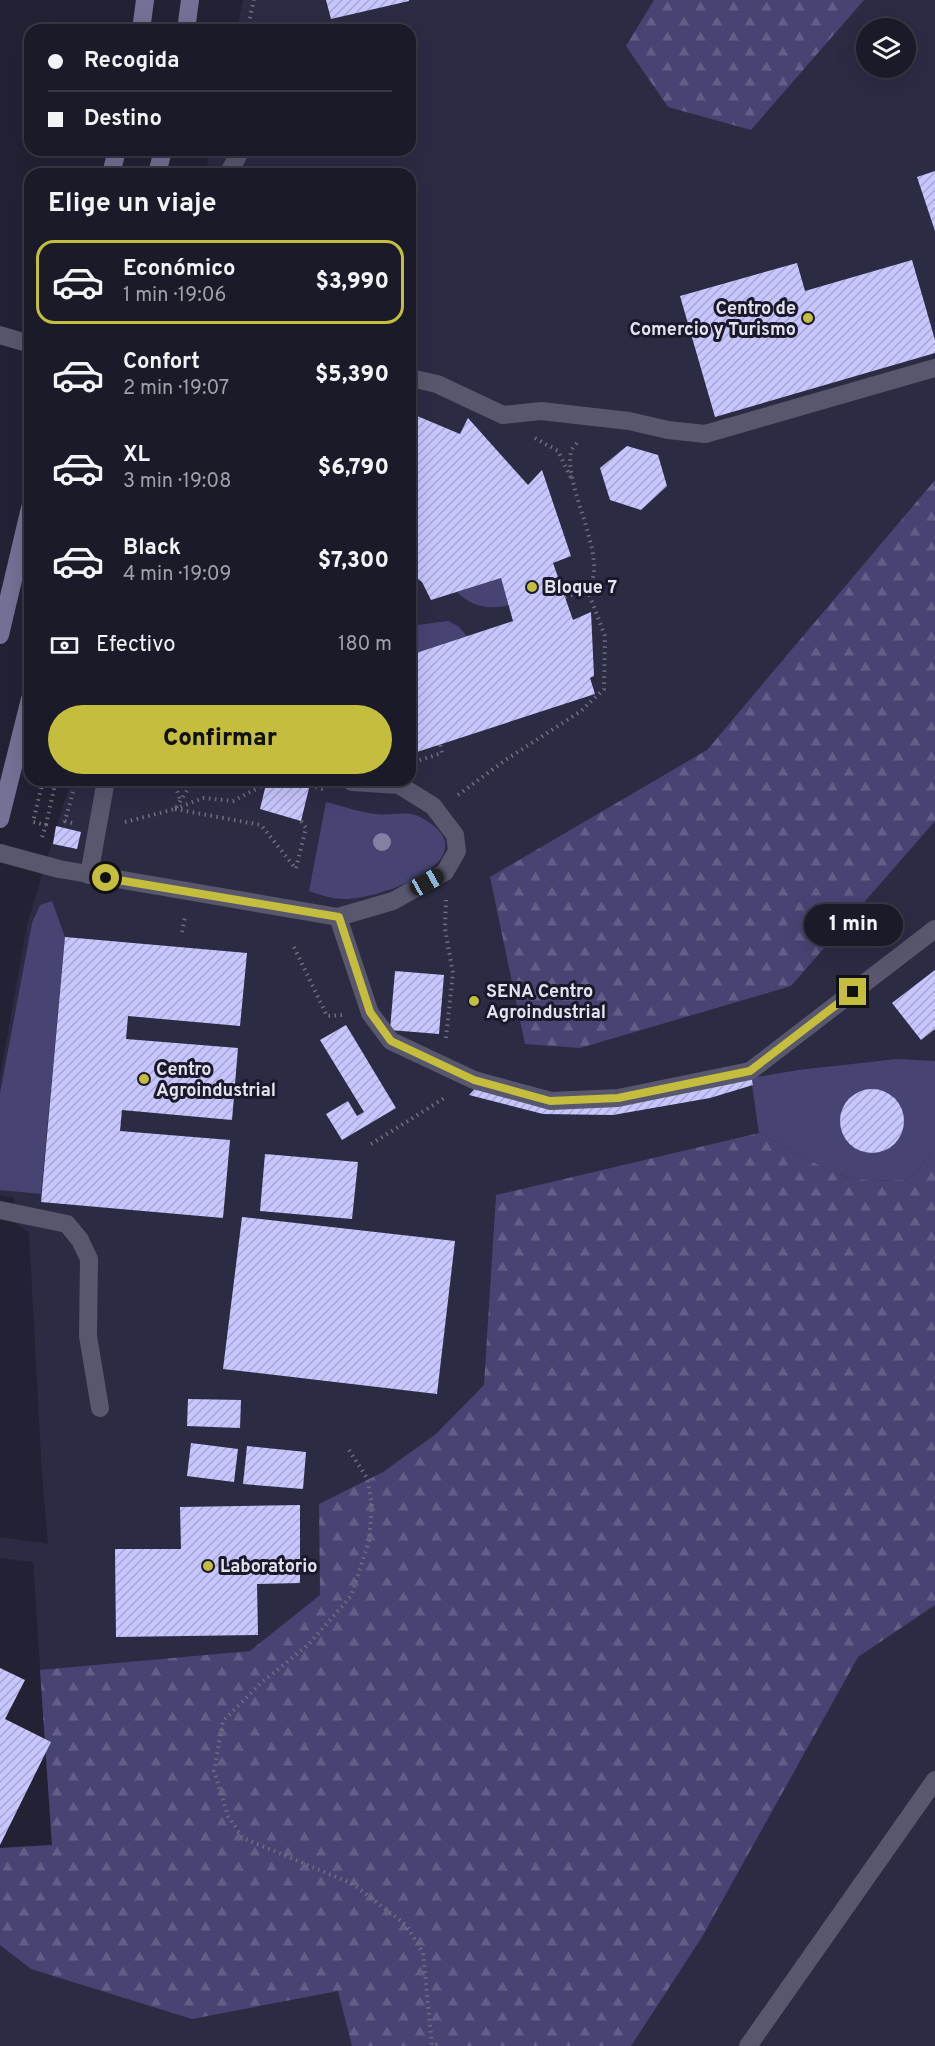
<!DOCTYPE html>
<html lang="es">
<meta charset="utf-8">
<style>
:root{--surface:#1a1a28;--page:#232330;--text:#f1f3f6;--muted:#9fa1a8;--line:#383845;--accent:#c4bd3e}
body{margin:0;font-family:Overpass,sans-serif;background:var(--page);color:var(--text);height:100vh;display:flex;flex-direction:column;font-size:22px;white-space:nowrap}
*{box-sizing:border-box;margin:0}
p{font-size:20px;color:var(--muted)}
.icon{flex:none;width:33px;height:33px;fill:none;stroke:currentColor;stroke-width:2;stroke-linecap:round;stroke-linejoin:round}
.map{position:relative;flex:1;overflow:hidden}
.sheet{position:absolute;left:24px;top:168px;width:392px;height:618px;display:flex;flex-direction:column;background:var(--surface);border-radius:18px;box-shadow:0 6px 24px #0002,0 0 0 2px var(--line)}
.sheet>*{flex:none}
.hud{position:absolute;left:24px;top:24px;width:392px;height:132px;border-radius:18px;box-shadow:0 6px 24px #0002,0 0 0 2px var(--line);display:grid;align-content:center;height:132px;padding:0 24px;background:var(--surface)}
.buttons{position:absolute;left:856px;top:18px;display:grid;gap:12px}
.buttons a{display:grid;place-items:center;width:60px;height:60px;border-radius:50%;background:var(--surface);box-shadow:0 6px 24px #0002,0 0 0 2px var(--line);font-size:30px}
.end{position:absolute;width:27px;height:27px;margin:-14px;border:8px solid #c4bd3e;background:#111;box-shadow:0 0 0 3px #111}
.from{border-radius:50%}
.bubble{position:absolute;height:42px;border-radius:21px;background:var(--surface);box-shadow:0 6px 24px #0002,0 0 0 2px var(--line);font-size:20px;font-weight:800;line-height:42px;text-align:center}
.car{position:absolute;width:18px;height:36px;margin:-18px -9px;border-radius:8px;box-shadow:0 0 4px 2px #0007;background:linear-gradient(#222 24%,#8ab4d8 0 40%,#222 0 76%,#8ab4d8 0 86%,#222 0)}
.hud b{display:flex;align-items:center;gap:21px;height:57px;font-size:22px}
.hud b+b{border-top:2px solid var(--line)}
.hud i{width:15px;height:15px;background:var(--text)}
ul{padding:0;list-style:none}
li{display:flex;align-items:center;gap:18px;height:84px;margin:0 12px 9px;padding:0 12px;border:3px solid transparent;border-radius:18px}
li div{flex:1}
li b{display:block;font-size:22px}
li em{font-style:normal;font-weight:800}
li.current{border-color:var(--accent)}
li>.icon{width:54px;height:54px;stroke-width:1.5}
h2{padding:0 24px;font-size:27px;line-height:72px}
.pay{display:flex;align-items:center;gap:15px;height:66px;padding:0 24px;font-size:22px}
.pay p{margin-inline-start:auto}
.action{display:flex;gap:12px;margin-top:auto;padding:12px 24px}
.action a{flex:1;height:69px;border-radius:36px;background:var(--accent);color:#111;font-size:24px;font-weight:800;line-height:69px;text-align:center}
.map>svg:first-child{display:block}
.built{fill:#2c2b44;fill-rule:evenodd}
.green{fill:#474373}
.forest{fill:url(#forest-firs)}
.building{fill:url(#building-hatch)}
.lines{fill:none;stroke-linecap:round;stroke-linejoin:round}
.path{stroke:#6f6e7f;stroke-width:4;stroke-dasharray:1.5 4.5;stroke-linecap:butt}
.lane{stroke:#58576d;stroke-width:18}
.street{stroke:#58576d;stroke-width:18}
.secondary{stroke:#737195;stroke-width:18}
.tree{fill:#8382a4}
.route{stroke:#c4bd3e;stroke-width:8}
.poi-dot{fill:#c4bd3e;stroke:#1a192b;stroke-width:2}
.labels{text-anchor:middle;stroke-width:6;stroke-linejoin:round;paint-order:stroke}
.poi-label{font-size:18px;font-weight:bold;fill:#e3e3f0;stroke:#1a192b;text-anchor:start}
</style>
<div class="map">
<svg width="935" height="2046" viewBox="0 0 935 2046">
<defs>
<pattern id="forest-firs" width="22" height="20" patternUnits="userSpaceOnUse" patternTransform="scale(1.5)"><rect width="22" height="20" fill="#474373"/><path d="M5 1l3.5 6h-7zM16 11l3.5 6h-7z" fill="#615e87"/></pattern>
<pattern id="building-hatch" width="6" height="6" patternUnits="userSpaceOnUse" patternTransform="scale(1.5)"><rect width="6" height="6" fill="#c8c6fe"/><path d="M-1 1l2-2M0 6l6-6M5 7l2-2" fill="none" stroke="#a7a6d0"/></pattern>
</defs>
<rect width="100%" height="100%" fill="#232235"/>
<path class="built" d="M 243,0 L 935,0 L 935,2046 L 0,2046 L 0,1848 L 52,1845 L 33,1562 L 0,1558 L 0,1537 L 48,1544 L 42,1475 L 29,1233 L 13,1221 L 14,1198 L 0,1195 L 0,1077 L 27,925 L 71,780 L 410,780 L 410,174 L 205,174 L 210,150 L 410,150 L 410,30 L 237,30 ZM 867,28 L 906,28 L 906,68 L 867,68 Z"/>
<g class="green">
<path d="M 501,578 L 509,605 C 488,610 472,607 457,592 Z"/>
<path d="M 448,621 L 458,626 L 467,636 L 413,654 L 410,645 L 410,626 Z"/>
<path d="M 326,802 C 342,806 359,812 375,814 C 393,816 408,809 424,819 C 492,859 379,900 344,899 C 331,899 321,895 309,891 Z"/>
<path d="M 52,901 L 65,937 L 41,1194 L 0,1190 L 0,1093 L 32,923 L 40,905 Z"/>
<path d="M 897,1059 L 935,1061 L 935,1150 L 909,1179 L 873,1181 L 838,1175 L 759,1133 L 751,1078 L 798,1070 Z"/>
</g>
<g class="forest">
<path d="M 654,0 L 864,0 L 751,130 L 668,107 L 626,46 Z"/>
<path d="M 935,480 L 935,821 L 791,986 L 580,1048 L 525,1044 L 490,877 L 707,750 Z"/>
<path d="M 759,1133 L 838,1175 L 873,1181 L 909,1179 L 935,1150 L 935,1605 L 858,1657 L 702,1937 L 631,2046 L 352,2046 L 338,1991 L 192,2019 L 31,1969 L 0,1945 L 0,1848 L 52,1845 L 40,1670 L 250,1651 L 320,1595 L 319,1504 L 383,1472 L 436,1434 L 484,1385 L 496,1195 Z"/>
</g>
<g class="building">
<path d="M 326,0 L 409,0 L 409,1 L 331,19 Z"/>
<path d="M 935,171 L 935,231 L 917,177 Z"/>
<path d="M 912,260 L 935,340 L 935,353 L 715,417 L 680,296 L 797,263 L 805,291 Z"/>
<path d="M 410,413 L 460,434 L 468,418 L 528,485 L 542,470 L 571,556 L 553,563 L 573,620 L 591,612 L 594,676 L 590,678 L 595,694 L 414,753 L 410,737 L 410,655 L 513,621 L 501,578 L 431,600 L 422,582 L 410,573 Z"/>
<path d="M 627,446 L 658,455 L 667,486 L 641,510 L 610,500 L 600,468 Z"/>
<path d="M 267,780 L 311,780 L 301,821 L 260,809 Z"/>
<path d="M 56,826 L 81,832 L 77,849 L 53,844 Z"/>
<path d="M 65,937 L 247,953 L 240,1026 L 128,1016 L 126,1039 L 238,1048 L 232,1120 L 122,1110 L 120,1131 L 230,1140 L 223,1218 L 41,1202 Z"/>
<path d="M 935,970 L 935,1029 L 921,1040 L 892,1003 Z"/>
<path d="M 395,971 L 444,975 L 439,1034 L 390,1030 Z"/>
<path d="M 346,1025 L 396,1108 L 342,1140 L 326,1114 L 348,1101 L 357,1116 L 364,1112 L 320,1040 Z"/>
<path d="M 750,1071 L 753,1085 L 710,1098 L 613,1115 L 543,1114 L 469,1095 L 481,1082 L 551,1101 Z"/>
<circle cx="872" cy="1121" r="32"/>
<path d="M 265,1154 L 358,1162 L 352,1219 L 260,1211 Z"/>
<path d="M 242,1217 L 455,1241 L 437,1394 L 223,1369 Z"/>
<path d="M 188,1399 L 241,1400 L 240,1428 L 187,1426 Z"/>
<path d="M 191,1443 L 238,1449 L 234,1482 L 187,1476 Z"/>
<path d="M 247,1446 L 306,1452 L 303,1489 L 243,1484 Z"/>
<path d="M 300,1505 L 300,1583 L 257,1584 L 258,1635 L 116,1637 L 115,1549 L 181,1549 L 180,1507 Z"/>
<path d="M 0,1668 L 25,1680 L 5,1719 L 51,1742 L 0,1845 Z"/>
</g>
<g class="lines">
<g class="path">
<path d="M 247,30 L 254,0"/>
<path d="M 535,438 L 558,451 L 571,478"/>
<path d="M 565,597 C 571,595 582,593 587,588 C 612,565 563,486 571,452 C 572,448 576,444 579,441"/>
<path d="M 414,762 L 442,753 L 440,744"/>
<path d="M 173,780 L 180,799"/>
<path d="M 310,785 L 326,790"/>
<path d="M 458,795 L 504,761 L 581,711 L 604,689 L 605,636 L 587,589"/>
<path d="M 175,809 L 261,825 L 296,869"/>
<path d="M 175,809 L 203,798 L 233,801 L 260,787 L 256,780"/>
<path d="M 125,822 L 175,809 L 194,780"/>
<path d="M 72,823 L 65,821 L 76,781"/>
<path d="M 46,825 L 56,780"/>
<path d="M 42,837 L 46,825 L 33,822 L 43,780"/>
<path d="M 296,868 L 306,828 L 301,821"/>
<path d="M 182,932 L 185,917"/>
<path d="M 294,947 L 327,1016 L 342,1015"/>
<path d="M 446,1038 L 453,973 L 445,929 L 446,900"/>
<path d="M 371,1144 L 446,1097"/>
<path d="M 349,1450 L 367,1478 L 372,1504 L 369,1541 L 351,1596 L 308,1645 L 260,1684 L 223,1721 L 214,1771 L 228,1816 L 243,1838 L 353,1884 L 406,1925 L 423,1953 L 432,2046"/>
</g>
<g class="lane">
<path d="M 228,174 L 241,150"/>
<path d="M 0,335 L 30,344"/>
<path d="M 410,378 L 437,384 L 503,415 L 541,411 L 629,421 L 668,430 L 705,434 L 935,368"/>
<path d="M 0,853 L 59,869 L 338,917 L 393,901 L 445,872 L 457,851 L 455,835 L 433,806 L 399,785 L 352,782"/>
<path d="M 89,875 L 106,780"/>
<path d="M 338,917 L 370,1013 L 391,1041 L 474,1080 L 551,1101 L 618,1098 L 750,1071 L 935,929"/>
<path d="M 0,1210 L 67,1224 L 80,1240 L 89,1259 L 88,1336 L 100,1408"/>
</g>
<path class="street" d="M 748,2046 L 935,1780"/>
<g class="secondary">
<path d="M 141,30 L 145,0"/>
<path d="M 186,30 L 190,0"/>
<path d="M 111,174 L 117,150"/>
<path d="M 157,174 L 163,150"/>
<path d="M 0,635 L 30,508"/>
<path d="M 0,819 L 30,699"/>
</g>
</g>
<circle class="tree" cx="382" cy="842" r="9"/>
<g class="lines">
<path class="route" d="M 106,878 L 339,917 L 370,1012 L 391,1041 L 474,1080 L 550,1101 L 618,1098 L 750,1071 L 853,992"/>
</g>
<g class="poi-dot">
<circle cx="808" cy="318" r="6"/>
<circle cx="532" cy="587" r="6"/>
<circle cx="474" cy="1001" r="6"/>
<circle cx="144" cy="1079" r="6"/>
<circle cx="208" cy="1566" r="6"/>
</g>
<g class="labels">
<g class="poi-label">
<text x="796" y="314" text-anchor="end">Centro de<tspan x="796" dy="21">Comercio y Turismo</tspan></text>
<text x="544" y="593">Bloque 7</text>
<text x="486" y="997">SENA Centro<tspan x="486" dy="21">Agroindustrial</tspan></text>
<text x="156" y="1075">Centro<tspan x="156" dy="21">Agroindustrial</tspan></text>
<text x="220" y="1572">Laboratorio</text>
</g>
</g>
</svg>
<div class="buttons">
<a><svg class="icon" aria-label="layers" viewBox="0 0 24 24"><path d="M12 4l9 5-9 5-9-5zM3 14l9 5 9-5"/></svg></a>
</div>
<i class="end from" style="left:106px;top:878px"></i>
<i class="end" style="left:853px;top:992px"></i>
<div class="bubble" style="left:804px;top:904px;width:99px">1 min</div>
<i class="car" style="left:427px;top:882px;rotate:61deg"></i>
<div class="hud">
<b><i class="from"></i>Recogida</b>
<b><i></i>Destino</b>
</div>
<section class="sheet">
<h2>Elige un viaje</h2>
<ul>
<li class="current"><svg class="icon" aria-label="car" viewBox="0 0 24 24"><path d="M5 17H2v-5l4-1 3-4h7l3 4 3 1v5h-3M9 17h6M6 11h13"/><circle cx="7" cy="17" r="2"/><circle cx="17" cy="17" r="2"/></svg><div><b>Económico</b><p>1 min · 19:06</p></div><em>$3,990</em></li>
<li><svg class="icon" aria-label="car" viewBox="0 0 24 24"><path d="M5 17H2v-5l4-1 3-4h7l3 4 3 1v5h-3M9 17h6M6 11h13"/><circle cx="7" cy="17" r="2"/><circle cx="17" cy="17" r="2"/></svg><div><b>Confort</b><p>2 min · 19:07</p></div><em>$5,390</em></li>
<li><svg class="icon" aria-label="car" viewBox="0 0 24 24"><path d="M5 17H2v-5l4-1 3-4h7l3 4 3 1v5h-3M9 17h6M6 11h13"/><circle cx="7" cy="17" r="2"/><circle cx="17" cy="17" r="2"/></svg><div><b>XL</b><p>3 min · 19:08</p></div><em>$6,790</em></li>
<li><svg class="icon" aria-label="car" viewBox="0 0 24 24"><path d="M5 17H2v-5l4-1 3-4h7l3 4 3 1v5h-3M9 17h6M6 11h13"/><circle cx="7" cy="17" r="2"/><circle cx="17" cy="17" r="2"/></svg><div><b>Black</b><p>4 min · 19:09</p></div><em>$7,300</em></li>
</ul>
<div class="pay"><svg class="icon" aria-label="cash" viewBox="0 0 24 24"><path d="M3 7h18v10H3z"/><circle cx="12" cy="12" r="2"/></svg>Efectivo<p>180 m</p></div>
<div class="action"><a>Confirmar</a></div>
</section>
</div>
